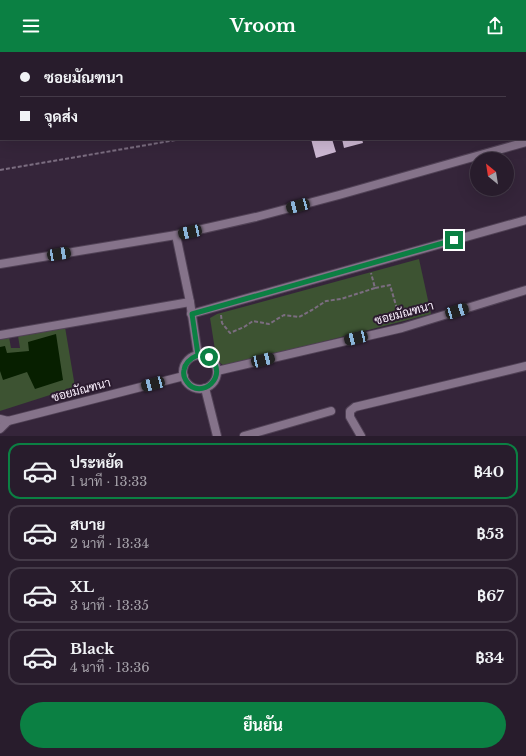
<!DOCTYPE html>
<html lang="th">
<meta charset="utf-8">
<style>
:root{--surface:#281c2c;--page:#302534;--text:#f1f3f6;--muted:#a5a1a9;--line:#443a48;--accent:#0b8043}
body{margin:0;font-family:"Libre Baskerville",Sarabun,serif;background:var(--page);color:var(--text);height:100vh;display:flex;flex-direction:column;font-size:15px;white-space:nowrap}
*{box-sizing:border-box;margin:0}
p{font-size:13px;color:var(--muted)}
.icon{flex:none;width:22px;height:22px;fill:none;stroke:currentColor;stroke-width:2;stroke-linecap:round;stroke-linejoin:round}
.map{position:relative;height:384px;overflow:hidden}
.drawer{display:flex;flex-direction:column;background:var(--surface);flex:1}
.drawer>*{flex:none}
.guide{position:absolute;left:0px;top:0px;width:526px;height:88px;box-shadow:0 4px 16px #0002,0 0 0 1px var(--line);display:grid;align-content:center;height:88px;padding:0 20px;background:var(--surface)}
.needle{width:26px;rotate:330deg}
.fabs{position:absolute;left:470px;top:100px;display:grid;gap:8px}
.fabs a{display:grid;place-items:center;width:44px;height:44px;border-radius:50%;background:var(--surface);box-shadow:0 4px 16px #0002,0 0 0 1px var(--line);font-size:20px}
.end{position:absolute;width:18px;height:18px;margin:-9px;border:5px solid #0b8043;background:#fff;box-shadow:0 0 0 2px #fff}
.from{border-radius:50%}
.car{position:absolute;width:12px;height:24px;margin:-12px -6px;border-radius:5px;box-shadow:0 0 3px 1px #0007;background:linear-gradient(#222 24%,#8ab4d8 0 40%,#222 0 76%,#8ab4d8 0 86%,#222 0)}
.guide b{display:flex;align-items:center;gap:14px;height:38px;font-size:15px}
.guide b+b{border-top:1px solid var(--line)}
.guide i{width:10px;height:10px;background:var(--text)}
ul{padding:7px 0 0;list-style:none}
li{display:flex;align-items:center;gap:12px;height:56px;margin:0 8px 6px;padding:0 12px;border:2px solid var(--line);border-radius:12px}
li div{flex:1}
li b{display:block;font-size:15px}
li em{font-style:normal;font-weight:700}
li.on{border-color:var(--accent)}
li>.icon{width:36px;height:36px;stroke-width:1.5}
.button{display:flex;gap:8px;margin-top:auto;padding:8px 20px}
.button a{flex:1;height:46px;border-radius:24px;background:var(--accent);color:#fff;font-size:16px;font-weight:700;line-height:46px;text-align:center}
header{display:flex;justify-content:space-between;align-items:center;height:52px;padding:0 20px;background:var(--accent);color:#fff;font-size:18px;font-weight:700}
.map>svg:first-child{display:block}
.green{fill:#3d5332}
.water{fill:#071f00}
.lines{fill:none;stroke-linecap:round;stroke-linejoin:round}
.canal{stroke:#071f00;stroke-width:13}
.building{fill:#cdb8d3}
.street-casing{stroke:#504155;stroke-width:10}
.path{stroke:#7b6d80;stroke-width:2;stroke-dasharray:4 2;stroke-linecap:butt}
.street{stroke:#85738a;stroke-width:8}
.route{stroke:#0b8043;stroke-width:5}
.labels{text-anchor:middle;stroke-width:4;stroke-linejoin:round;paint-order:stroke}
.street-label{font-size:12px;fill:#f8edfb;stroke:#2b1b2f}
</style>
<header><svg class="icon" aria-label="menu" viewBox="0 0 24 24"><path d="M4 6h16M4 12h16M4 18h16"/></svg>Vroom<svg class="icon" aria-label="share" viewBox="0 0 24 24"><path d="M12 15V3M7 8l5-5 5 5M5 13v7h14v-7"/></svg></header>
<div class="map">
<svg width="526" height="384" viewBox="0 0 526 384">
<rect width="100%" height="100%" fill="#35253a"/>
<g class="green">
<path d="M 419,207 L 431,262 L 232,313 L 224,314 L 218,309 L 215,298 L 210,266 L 217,262 Z"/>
<path d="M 65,275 L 75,335 L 0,359 L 0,287 L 9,285 L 11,296 L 20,296 L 18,284 Z"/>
</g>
<path class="water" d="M 56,282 L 63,328 L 35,337 L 27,320 L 3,328 L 0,319 L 0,295 L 5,294 L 7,301 L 29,299 L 28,290 Z"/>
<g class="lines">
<g class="canal">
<path d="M 401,1 L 406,0"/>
<path d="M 0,81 L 1,81"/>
</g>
</g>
<g class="building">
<path d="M 311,87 L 332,87 L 336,100 L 316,106 Z"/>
<path d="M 342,87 L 362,87 L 363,91 L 344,96 Z"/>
</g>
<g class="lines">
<defs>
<g id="street">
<path d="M 94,0 L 94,1"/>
<path d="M 130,1 L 135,0"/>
<path d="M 525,14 L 526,13"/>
<path d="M 0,63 L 1,62"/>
<path d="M 176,183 L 190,250 L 198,303"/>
<path d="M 0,212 L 176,183 L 256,165 L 339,143 L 526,90"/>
<path d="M 191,262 L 526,168"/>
<path d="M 0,283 L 190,250"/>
<circle cx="200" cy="320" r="17"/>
<path d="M 217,319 L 402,276 L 526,238"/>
<path d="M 205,336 L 217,384"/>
<path d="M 0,367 L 8,369 L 184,324"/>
<path d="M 0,377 L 8,369"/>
<path d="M 244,384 L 331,359"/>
<path d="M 361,384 L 350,365 L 350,359 L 355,355 L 526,314"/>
</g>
</defs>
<use href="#street" class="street-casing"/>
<g class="path">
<path d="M 0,118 L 182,87"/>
<path d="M 375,236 L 390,233 L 400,267"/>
<path d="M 221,263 L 222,271 L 230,281 L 244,275 L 253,269 L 269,272 L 284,263 L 299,265 L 312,258 L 326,249 L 341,247 L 375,236 L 371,221"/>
</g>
<use href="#street" class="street"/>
</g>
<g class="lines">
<path class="route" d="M 209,305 C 231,324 200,349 187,330 C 184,326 183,322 184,318 C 185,310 191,306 198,303 L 192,262 L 454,188"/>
</g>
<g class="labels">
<g class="street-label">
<text transform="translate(404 261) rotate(-15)" y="4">ซอยมัณฑนา</text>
<text transform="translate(81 338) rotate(-15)" y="4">ซอยมัณฑนา</text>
</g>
</g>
</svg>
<div class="fabs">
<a><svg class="needle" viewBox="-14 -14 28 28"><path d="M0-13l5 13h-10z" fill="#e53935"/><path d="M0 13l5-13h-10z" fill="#a5a1a9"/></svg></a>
</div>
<i class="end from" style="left:209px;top:305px"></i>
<i class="end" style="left:454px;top:188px"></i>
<i class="car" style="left:298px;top:154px;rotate:255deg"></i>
<i class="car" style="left:190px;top:180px;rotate:258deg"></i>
<i class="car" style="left:59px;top:202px;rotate:81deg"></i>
<i class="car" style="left:457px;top:259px;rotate:73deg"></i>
<i class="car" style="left:356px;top:286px;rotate:257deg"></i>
<i class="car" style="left:263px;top:308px;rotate:77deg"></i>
<i class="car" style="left:153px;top:332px;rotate:255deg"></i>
<div class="guide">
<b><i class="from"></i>ซอยมัณฑนา</b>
<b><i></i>จุดส่ง</b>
</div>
</div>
<section class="drawer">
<ul>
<li class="on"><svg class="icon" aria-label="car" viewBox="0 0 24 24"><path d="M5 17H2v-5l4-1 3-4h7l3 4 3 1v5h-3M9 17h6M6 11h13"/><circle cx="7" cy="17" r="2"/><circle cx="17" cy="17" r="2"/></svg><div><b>ประหยัด</b><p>1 นาที · 13:33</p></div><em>฿40</em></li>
<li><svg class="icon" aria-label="car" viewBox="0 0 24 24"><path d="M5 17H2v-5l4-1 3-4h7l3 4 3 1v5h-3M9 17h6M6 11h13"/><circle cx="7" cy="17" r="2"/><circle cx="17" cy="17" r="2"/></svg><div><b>สบาย</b><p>2 นาที · 13:34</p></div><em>฿53</em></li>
<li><svg class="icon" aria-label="car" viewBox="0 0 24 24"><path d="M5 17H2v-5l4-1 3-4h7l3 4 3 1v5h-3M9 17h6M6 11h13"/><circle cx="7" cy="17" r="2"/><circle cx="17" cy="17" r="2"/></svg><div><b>XL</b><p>3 นาที · 13:35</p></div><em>฿67</em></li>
<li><svg class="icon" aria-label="car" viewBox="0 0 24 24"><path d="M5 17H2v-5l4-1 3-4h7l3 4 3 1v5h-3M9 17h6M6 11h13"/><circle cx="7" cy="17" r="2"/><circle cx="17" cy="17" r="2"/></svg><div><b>Black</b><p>4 นาที · 13:36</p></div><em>฿34</em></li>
</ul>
<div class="button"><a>ยืนยัน</a></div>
</section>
